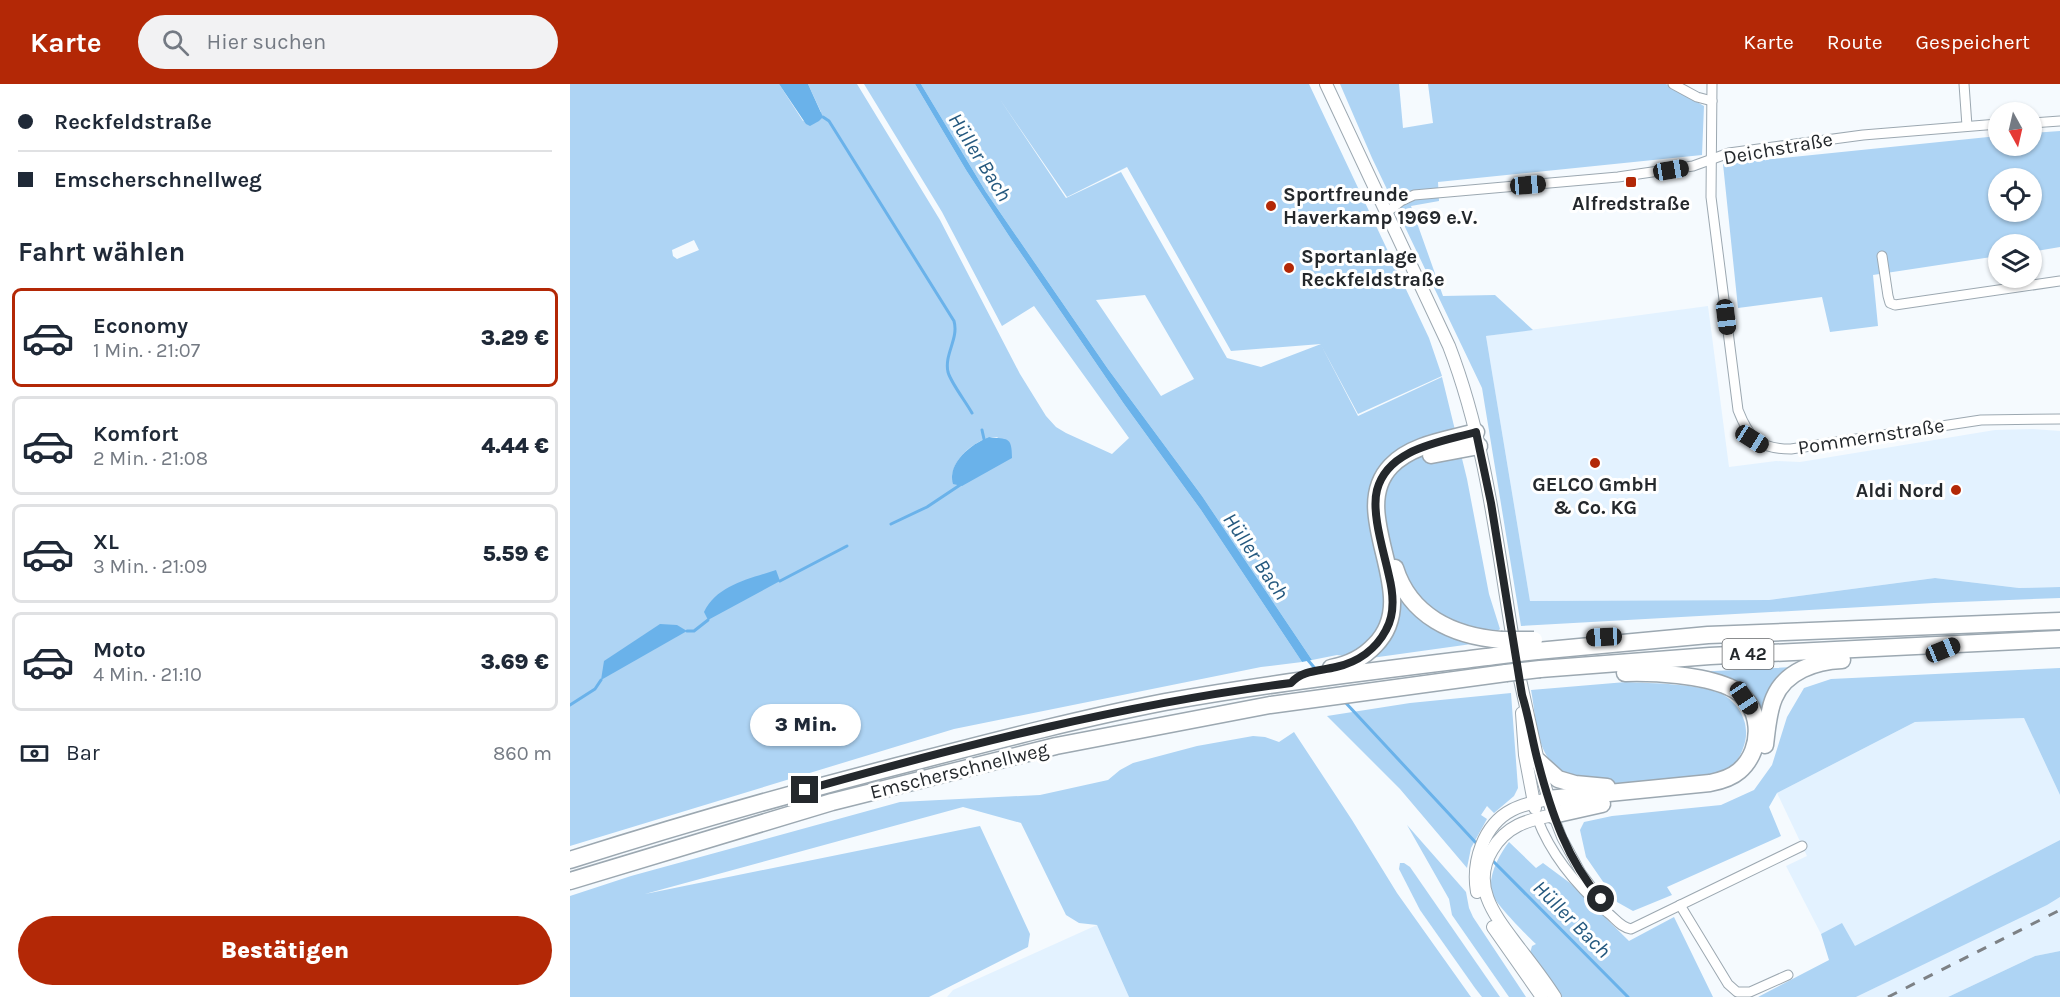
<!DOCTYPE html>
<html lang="de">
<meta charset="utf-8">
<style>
:root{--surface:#fff;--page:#f2f2f3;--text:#1f2937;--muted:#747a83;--line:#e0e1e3;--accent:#b32806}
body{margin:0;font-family:Karla,sans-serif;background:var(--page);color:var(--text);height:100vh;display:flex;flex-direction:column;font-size:22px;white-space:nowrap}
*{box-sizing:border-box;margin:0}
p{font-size:20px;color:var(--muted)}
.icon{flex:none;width:33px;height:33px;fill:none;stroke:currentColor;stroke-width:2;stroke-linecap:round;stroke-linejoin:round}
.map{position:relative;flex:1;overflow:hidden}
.details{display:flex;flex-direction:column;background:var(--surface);width:570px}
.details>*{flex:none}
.banner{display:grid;align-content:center;height:132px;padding:0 18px;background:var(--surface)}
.needle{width:39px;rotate:172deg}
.buttons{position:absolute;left:1418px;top:18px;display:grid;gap:12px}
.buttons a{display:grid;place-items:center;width:54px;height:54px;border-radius:50%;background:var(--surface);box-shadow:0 2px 4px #0004;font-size:30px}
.end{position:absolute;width:27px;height:27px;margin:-14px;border:8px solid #24282c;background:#fff;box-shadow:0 0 0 3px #fff}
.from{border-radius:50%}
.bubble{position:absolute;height:42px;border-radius:21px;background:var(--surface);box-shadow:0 2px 4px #0004;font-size:20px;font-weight:800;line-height:42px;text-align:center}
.car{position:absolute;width:18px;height:36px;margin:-18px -9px;border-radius:8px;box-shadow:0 0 4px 2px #0007;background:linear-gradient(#222 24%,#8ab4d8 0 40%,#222 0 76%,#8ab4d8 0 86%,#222 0)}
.banner b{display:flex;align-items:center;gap:21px;height:57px;font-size:22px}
.banner b+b{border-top:2px solid var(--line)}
.banner i{width:15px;height:15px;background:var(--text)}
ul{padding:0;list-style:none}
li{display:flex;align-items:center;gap:18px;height:99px;margin:0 12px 9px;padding:0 6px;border:3px solid var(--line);border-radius:9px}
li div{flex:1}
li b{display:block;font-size:22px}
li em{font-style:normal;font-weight:800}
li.selected{border-color:var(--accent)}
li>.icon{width:54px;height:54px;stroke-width:1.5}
h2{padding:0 18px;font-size:27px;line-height:72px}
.pay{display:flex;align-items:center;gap:15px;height:66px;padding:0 18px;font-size:22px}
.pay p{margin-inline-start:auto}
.action{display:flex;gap:12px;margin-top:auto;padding:12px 18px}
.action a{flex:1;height:69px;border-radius:36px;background:var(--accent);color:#fff;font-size:24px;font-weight:800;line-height:69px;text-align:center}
header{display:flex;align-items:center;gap:36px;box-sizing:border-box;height:84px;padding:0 30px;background:var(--accent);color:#fff}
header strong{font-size:28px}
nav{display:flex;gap:33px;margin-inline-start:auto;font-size:21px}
.search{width:420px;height:54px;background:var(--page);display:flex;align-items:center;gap:15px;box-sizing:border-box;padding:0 21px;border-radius:33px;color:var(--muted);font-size:22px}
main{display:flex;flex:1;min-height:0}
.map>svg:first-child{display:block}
.built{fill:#e3f2ff}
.green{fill:#aed4f4;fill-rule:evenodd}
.water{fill:#6ab2ea}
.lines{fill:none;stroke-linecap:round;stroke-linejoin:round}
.stream{stroke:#6ab2ea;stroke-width:3}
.street-casing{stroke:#9ca8b1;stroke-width:11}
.secondary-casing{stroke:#9ca8b1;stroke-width:14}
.highway-casing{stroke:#9ca8b1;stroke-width:19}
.street{stroke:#fff;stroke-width:9}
.secondary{stroke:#fff;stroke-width:12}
.highway{stroke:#fff;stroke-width:16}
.rail{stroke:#7d8185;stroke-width:3;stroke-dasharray:10 10;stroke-linecap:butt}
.highway-bridge-casing{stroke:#9ca8b1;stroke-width:19;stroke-linecap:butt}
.highway-bridge{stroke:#fff;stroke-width:16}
.route{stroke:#24282c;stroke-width:8}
.poi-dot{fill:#b32806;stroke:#fff;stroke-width:2}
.labels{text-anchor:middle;stroke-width:6;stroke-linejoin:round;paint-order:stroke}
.shield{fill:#fff;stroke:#66686b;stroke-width:1.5}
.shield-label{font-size:18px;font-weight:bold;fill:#24282c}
.street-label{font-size:20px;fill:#24282c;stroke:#fff}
.poi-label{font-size:20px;font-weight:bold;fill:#24282c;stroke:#fff;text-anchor:start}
.water-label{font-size:21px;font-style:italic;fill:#25597f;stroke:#fff}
</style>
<header>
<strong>Karte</strong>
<div class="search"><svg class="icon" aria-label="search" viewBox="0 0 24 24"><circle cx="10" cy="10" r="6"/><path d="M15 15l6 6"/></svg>Hier suchen</div>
<nav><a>Karte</a><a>Route</a><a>Gespeichert</a></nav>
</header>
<main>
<section class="details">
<div class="banner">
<b><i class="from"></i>Reckfeldstraße</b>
<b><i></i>Emscherschnellweg</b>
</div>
<h2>Fahrt wählen</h2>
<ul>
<li class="selected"><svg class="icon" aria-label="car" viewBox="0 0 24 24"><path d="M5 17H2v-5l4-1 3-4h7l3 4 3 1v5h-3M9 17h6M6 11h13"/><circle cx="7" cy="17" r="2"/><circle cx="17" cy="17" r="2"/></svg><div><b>Economy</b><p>1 Min. · 21:07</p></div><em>3.29 €</em></li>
<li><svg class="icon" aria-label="car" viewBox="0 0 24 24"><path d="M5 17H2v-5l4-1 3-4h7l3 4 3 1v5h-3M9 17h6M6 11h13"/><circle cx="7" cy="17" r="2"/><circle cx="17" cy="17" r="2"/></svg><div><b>Komfort</b><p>2 Min. · 21:08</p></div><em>4.44 €</em></li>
<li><svg class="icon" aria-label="car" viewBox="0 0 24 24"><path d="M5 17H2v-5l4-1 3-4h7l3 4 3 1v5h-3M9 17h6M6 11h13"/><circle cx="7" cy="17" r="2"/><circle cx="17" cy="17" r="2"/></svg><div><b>XL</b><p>3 Min. · 21:09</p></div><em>5.59 €</em></li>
<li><svg class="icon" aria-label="car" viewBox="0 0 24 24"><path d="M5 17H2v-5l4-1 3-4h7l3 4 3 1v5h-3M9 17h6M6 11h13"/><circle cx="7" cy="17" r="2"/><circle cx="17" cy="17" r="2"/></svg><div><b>Moto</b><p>4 Min. · 21:10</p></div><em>3.69 €</em></li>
</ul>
<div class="pay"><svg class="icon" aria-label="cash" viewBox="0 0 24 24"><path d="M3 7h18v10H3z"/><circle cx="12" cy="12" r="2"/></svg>Bar<p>860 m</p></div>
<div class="action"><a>Bestätigen</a></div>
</section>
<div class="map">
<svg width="1490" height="913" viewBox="0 0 1490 913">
<rect width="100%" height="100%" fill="#f5fafe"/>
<g class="built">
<path d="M 1138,222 L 1159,383 L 1206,377 L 1230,378 L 1425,346 L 1463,345 L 1490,347 L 1490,503 L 1449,504 L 1365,494 L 1199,516 L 960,517 L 916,252 Z"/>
<path d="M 1454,634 L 1490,711 L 1490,756 L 1285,863 L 1272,840 L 1251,850 L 1216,782 L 1237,772 L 1207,709 L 1345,638 Z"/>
<path d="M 1490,813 L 1490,867 L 1465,872 L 1378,913 L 1286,913 Z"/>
<path d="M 527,841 L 559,913 L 377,913 L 383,906 Z"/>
</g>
<g class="green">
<path d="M 0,0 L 209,0 L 233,37 L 251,28 L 238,0 L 287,0 L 370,136 L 450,290 L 476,332 L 486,343 L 496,349 L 542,370 L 559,354 L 464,222 L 432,242 L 372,128 L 294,0 L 345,0 L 396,86 L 441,155 L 554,320 L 631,426 L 732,578 L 691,583 L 384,645 L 0,762 ZM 124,156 L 129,166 L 107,175 L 103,172 L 102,166 ZM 419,353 L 428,353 L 382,397 C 381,376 401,360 419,353 Z"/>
<path d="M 351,0 L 739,0 L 859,254 L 872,292 L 788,330 L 751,261 L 788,332 L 872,293 L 897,395 L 919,510 L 930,545 L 916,558 L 794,575 L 767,571 L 742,576 L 632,412 L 538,285 L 416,108 ZM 429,14 L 497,113 L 557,83 L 661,267 L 751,260 L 691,283 L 657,274 L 551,88 L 496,114 ZM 575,211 L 624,295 L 591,312 L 526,216 Z"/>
<path d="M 770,0 L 829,0 L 833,44 L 863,39 L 858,0 L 1096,0 L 1134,22 L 1132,71 L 868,98 L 869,117 L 841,122 L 873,212 L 925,211 L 963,246 L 916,252 L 960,517 L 1199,516 L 1365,494 L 1449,504 L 1490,503 L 1490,514 L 1364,519 L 951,542 L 912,304 L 802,74 Z"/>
<path d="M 1490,47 L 1490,163 L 1461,168 L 1461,160 L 1428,160 L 1428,172 L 1303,191 L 1308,242 L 1260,248 L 1252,213 L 1168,224 L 1153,80 L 1428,52 L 1428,62 L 1461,62 L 1461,49 ZM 1428,94 L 1461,94 L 1461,128 L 1428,128 Z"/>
<path d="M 1223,583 L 1193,637 L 1187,622 L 1124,588 Z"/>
<path d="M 1490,584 L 1490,711 L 1454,634 L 1345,638 L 1207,709 L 1199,723 L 1211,752 L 1097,803 L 1102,811 L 1063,827 L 1047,818 L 1016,773 L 1010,746 L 1014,738 L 1042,732 L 1151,721 L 1184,706 L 1202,681 L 1217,633 L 1234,604 L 1261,595 Z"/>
<path d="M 1056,598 C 1080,599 1131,600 1152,610 C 1165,617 1176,632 1176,647 C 1177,657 1171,674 1163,681 C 1147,693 1090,699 1069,700 C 1045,701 1019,695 995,692 L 996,689 C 965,674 967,637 961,606 Z"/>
<path d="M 941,609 L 948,704 L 944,712 L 924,729 L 917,722 L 911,731 L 917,735 L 901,764 L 897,784 L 830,705 L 757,632 L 840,619 Z"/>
<path d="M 724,648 L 782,736 L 827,809 L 901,913 L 559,913 L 527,841 L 509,839 L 496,831 L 451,739 L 393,723 L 75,810 L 410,742 L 460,850 L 458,863 L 359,913 L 0,913 L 0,812 L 61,792 L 330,718 L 470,711 L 538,696 L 550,686 L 563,679 L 627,662 L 683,652 L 695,653 L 709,658 Z"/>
<path d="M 837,741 L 896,808 L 899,824 L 903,833 L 956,913 L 939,913 L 882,831 L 879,815 Z"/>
<path d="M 1490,756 L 1490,813 L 1477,821 L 1286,913 L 1188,913 L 1259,876 L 1251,850 L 1272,839 L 1285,862 Z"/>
<path d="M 939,758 L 966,784 L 973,779 L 1000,799 L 1059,857 L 1104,833 L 1143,913 L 992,913 L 960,869 L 962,862 L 966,860 C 957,852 925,819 922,810 C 917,793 929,771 939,758 Z"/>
<path d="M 830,779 L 834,779 L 840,783 L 930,913 L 912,913 L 905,904 L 850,826 L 829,785 Z"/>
<path d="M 1490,867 L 1490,913 L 1378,913 L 1465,872 Z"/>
</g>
<g class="water">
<path d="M 209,0 L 238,0 L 253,33 L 249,37 L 240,42 L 236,40 Z"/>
<path d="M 345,0 L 351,0 L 416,108 L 538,285 L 632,412 L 742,576 L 732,578 L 631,426 L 554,320 L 441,155 L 396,86 Z"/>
<path d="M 419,353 C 437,356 442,351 442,374 L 392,402 L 383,400 C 377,379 401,360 419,353 Z"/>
<path d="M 206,486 L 210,497 L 138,536 L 134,528 C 147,501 179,495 206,486 Z"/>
<path d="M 90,540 L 107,541 L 117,547 L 31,596 L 34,577 Z"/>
</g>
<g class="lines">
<g class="stream">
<path d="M 253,33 L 259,37 L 384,237 C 389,255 374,270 378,288 C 381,299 396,318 402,329"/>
<path d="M 412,346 L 414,355"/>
<path d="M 321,440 L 357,423 L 390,401"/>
<path d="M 210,497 L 277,462"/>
<path d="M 117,547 L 124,547 L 138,536"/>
<path d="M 737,575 L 748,588"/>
<path d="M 775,618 L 907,760"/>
<path d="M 0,621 L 25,605 L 31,596"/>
<path d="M 922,776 L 1058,913"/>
</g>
<defs>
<g id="street">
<path d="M 1103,0 L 1127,13 L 1142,17"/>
<path d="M 1142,0 L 1141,113 L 1168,326 C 1179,354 1188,365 1221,365 L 1411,336 L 1490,335"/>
<path d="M 1394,0 L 1397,42"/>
<path d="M 1461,39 L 1490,37"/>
<path d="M 816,129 L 831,117 L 844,111 L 1048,93 L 1123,82 L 1159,69 L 1293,51 L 1428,40"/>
<path d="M 1312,172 L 1318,212 L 1320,219 L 1325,221 L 1490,197"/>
<path d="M 983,731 L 992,754 L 1011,789 L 1037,824"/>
<path d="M 967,734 C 981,771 1009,804 1038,829 C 1046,835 1050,843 1061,845 L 1232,762"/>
<path d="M 1110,821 L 1158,900 L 1167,908 L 1180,908 L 1218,891"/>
</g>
<g id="secondary">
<path d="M 756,0 L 879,262 C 916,358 927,461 944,562"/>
<path d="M 947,582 L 968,677 L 983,731 C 957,736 936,742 922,766 C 900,802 926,833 947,861 C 960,878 973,894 985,913"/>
<path d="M 952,629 L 955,671 L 965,724"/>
<path d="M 907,808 C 902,778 913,741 942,726 C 953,720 966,718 978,715"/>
<path d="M 923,843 L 972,913"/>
</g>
<g id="highway">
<path d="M 861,371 L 909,362"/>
<path d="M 825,484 C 840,532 883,552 931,556"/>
<path d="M 967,567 L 1138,551 L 1490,537"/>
<path d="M 761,584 C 778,581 793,574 805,561 C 855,511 775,430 821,382 C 842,360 878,356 906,348"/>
<path d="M 970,585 L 1140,572 L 1490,555"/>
<path d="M 1195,661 C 1197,645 1198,628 1204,614 C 1215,587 1246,577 1272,576"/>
<path d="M 968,677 L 988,695 L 1005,700 L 1037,703"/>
<path d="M 978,715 L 1140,699 C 1150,697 1161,694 1169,687 C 1195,665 1193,617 1159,603 C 1132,591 1084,588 1055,589"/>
<path d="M 983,731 L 1032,720"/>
<path d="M 0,776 C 116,739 233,706 351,676 C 432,655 513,634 595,618 C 706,598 820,585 933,571"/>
<path d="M 0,797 L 262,718 L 486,662 L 700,621 L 936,589"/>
</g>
</defs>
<use href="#street" class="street-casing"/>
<use href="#secondary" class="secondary-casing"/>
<use href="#highway" class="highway-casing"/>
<use href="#street" class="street"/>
<use href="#secondary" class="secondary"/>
<use href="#highway" class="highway"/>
<path class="rail" d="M 1318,913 L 1490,826"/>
<defs>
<g id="highway-bridge">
<path d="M 931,556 L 964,556"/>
<path d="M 933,571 L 967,567"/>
<path d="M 936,589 L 970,585"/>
</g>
</defs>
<use href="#highway-bridge" class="highway-bridge-casing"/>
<use href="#highway-bridge" class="highway-bridge"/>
</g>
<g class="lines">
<path class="route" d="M 235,706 C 394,661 556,620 721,599 C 732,586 750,587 766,583 C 788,578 806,565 816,546 C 825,530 823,508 819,492 C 814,468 801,429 807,406 C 818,364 872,358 906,348 L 921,419 L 952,611 C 959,633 962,656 968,678 C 981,728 997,776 1031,815"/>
</g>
<g class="poi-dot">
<rect x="1055" y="92" width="12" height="12" rx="3"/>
<circle cx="701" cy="122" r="6"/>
<circle cx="719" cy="184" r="6"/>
<circle cx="1025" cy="379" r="6"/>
<circle cx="1386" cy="406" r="6"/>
</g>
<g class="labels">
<rect class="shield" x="1152.5" y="555" width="51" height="30" rx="4.5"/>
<g class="shield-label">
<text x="1178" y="576">A 42</text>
</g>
<g class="street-label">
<text transform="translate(1208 64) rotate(-10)" y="7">Deichstraße</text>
<text transform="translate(1301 352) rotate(-9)" y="7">Pommernstraße</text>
<text transform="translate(389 686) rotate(-14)" y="7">Emscherschnellweg</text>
</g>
<g class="poi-label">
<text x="713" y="117">Sportfreunde<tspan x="713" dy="23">Haverkamp 1969 e.V.</tspan></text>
<text x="1061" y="126" text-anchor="middle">Alfredstraße</text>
<text x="731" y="179">Sportanlage<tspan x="731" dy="23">Reckfeldstraße</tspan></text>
<text x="1025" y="407" text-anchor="middle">GELCO GmbH<tspan x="1025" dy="23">&amp; Co. KG</tspan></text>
<text x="1374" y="413" text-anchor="end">Aldi Nord</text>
</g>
<g class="water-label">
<text transform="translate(410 73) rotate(58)" y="7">Hüller Bach</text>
<text transform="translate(686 472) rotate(56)" y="7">Hüller Bach</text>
<text transform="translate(1002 835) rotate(45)" y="7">Hüller Bach</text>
</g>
</g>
</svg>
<div class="buttons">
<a><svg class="needle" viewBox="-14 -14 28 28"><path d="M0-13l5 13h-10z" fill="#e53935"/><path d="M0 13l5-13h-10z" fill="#747a83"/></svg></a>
<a><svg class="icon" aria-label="locate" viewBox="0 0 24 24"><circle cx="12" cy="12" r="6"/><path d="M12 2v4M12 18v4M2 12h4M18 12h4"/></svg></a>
<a><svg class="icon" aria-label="layers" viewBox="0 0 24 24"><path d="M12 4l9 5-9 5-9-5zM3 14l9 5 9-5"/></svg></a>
</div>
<i class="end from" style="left:1031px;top:815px"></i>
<i class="end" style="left:235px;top:706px"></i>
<div class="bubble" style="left:180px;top:620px;width:111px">3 Min.</div>
<i class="car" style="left:1101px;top:86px;rotate:81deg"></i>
<i class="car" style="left:958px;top:101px;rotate:85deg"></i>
<i class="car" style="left:1156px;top:233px;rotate:173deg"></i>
<i class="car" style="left:1182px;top:355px;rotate:122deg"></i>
<i class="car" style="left:1034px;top:553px;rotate:267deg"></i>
<i class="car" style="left:1373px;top:566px;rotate:68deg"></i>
<i class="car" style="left:1174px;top:614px;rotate:146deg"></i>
</div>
</main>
